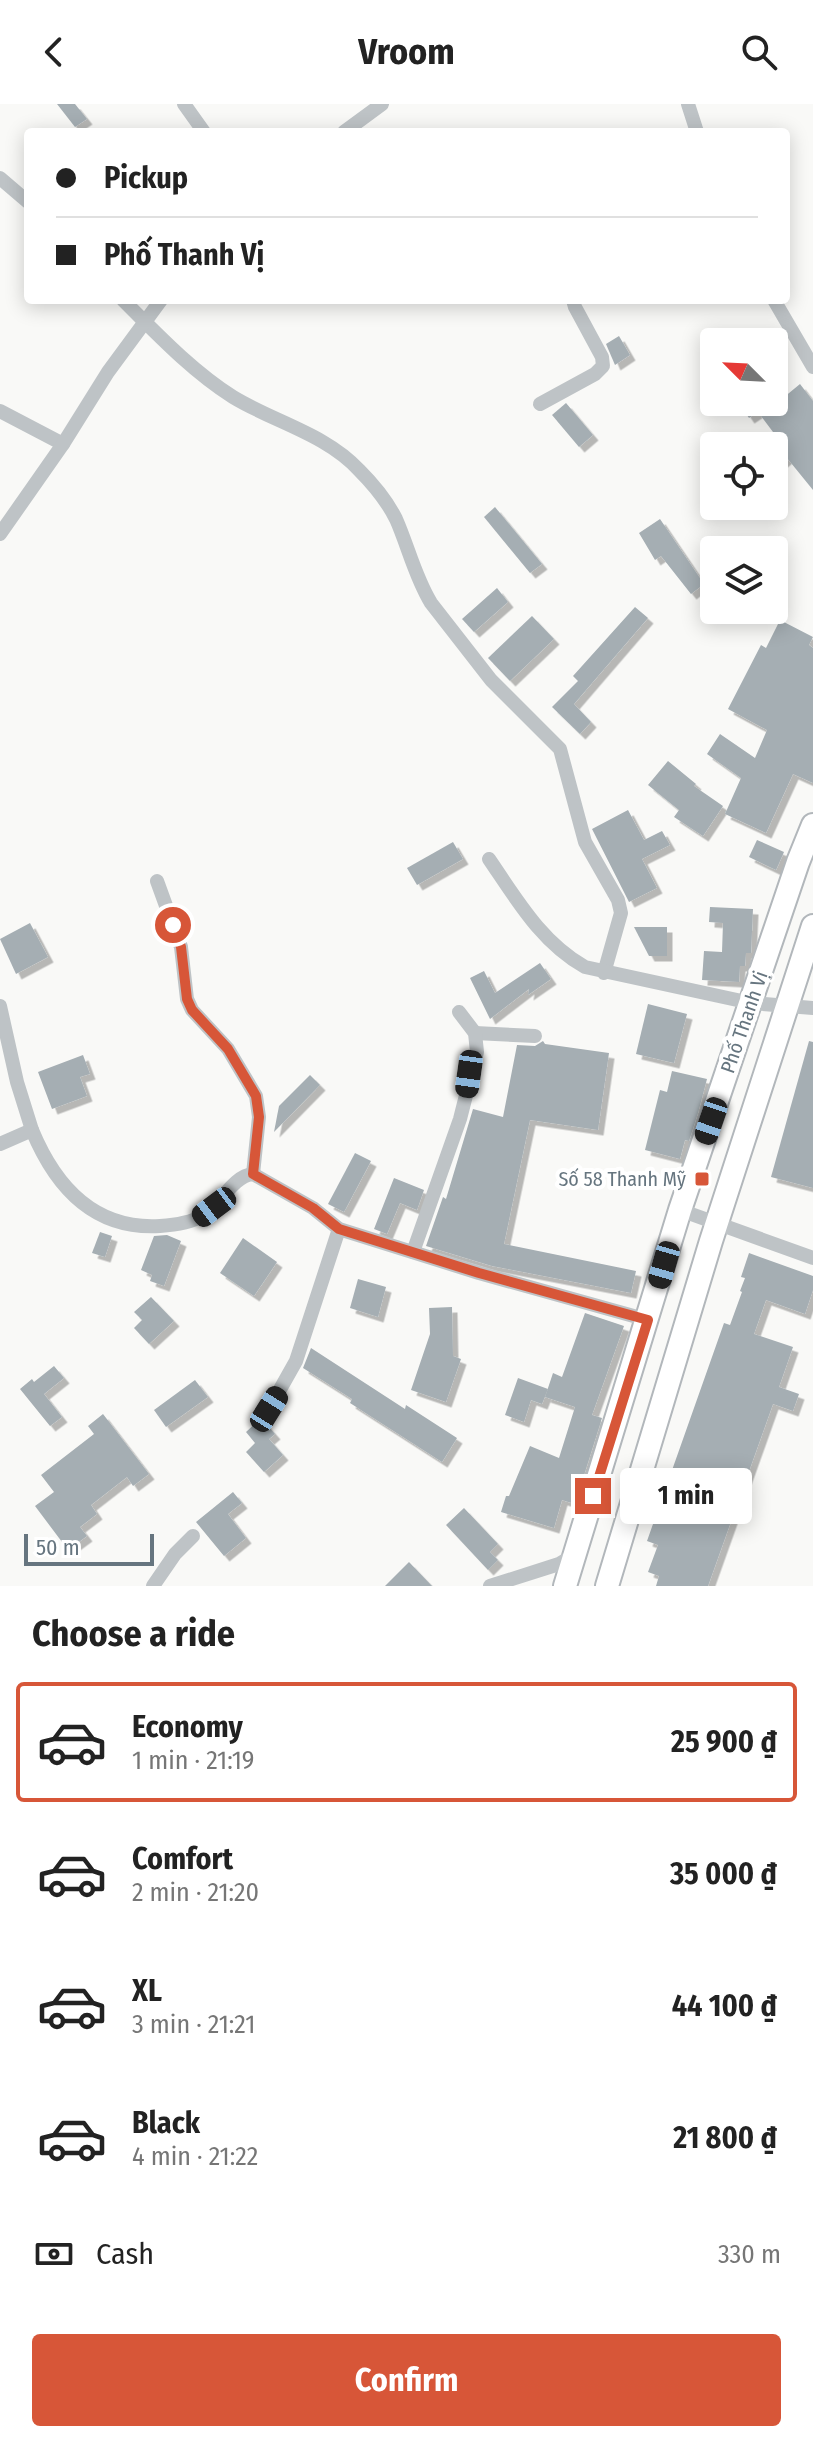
<!DOCTYPE html>
<meta charset="utf-8">
<style>
:root{--surface:#fff;--page:#f2f2f2;--text:#222;--muted:#767676;--line:#e0e0e0;--accent:#d75638}
body{margin:0;font-family:"Fira Sans Condensed",sans-serif;background:var(--page);color:var(--text);height:100vh;display:flex;flex-direction:column;font-size:30px;white-space:nowrap}
*{box-sizing:border-box;margin:0}
p{font-size:26px;color:var(--muted)}
.icon{flex:none;width:44px;height:44px;fill:none;stroke:currentColor;stroke-width:2;stroke-linecap:round;stroke-linejoin:round}
.map{position:relative;height:1482px;overflow:hidden}
.panel{display:flex;flex-direction:column;background:var(--surface);flex:1}
.panel>*{flex:none}
.banner{position:absolute;left:24px;top:24px;width:766px;height:176px;border-radius:8px;box-shadow:0 4px 20px #0003;display:grid;align-content:center;height:176px;padding:0 32px;background:var(--surface)}
.needle{width:52px;rotate:294deg}
.tools{position:absolute;left:700px;top:224px;display:grid;gap:16px}
.tools a{display:grid;place-items:center;width:88px;height:88px;border-radius:8px;background:var(--surface);box-shadow:0 4px 20px #0003;font-size:40px}
.scale{position:absolute;left:24px;bottom:20px;width:130px;box-sizing:border-box;padding-left:8px;border:4px solid #66757f;border-top:0;font-size:22px;line-height:28px;white-space:nowrap;color:#66757f;-webkit-text-stroke:6px #fff;paint-order:stroke}
.end{position:absolute;width:36px;height:36px;margin:-18px;border:10px solid #d75638;background:#fff;box-shadow:0 0 0 4px #fff}
.from{border-radius:50%}
.bubble{position:absolute;height:56px;border-radius:8px;background:var(--surface);box-shadow:0 4px 20px #0003;font-size:26px;font-weight:700;line-height:56px;text-align:center}
.car{position:absolute;width:24px;height:48px;margin:-24px -12px;border-radius:10px;box-shadow:0 0 6px 2px #0007;background:linear-gradient(#222 24%,#8ab4d8 0 40%,#222 0 76%,#8ab4d8 0 86%,#222 0)}
.banner b{display:flex;align-items:center;gap:28px;height:76px;font-size:30px}
.banner b+b{border-top:2px solid var(--line)}
.banner i{width:20px;height:20px;background:var(--text)}
ul{padding:0;list-style:none}
li{display:flex;align-items:center;gap:24px;height:120px;margin:0 16px 12px;padding:0 16px;border:4px solid transparent;border-radius:8px}
li div{flex:1}
li b{display:block;font-size:30px}
li em{font-style:normal;font-weight:700}
li.active{border-color:var(--accent)}
li>.icon{width:72px;height:72px;stroke-width:1.5}
h2{padding:0 32px;font-size:36px;line-height:96px}
.pay{display:flex;align-items:center;gap:20px;height:88px;padding:0 32px;font-size:30px}
.pay p{margin-inline-start:auto}
.action{display:flex;gap:16px;margin-top:auto;padding:16px 32px}
.action a{flex:1;height:92px;border-radius:8px;background:var(--accent);color:#fff;font-size:32px;font-weight:700;line-height:92px;text-align:center}
header{display:flex;justify-content:space-between;align-items:center;height:104px;padding:0 32px;background:var(--surface);font-size:36px;font-weight:700}
.map>svg:first-child{display:block}
.building{fill:#a5aeb3;filter:url(#shadow)}
.lines{fill:none;stroke-linecap:round;stroke-linejoin:round}
.primary-casing{stroke:#b2b7bb;stroke-width:26}
.street{stroke:#bec3c6;stroke-width:14}
.primary{stroke:#fff;stroke-width:22}
.route{stroke:#d75638;stroke-width:10}
.poi-dot{fill:#d75638;stroke:#fff;stroke-width:3}
.labels{text-anchor:middle;stroke-width:8;stroke-linejoin:round;paint-order:stroke}
.street-label{font-size:20px;fill:#66757f;stroke:#fff}
.poi-label{font-size:20px;fill:#66757f;stroke:#fff;text-anchor:end}
</style>
<header><svg class="icon" aria-label="back" viewBox="0 0 24 24"><path d="M15 5l-7 7 7 7"/></svg>Vroom<svg class="icon" aria-label="search" viewBox="0 0 24 24"><circle cx="10" cy="10" r="6"/><path d="M15 15l6 6"/></svg></header>
<div class="map">
<svg width="813" height="1482" viewBox="0 0 813 1482">
<defs>
<filter id="shadow"><feDropShadow dx="5.5" dy="5.5" stdDeviation="0" flood-color="#0004"/></filter>
</defs>
<rect width="100%" height="100%" fill="#f9f9f7"/>
<g class="building">
<path d="M 57,0 L 75,0 L 87,15 L 75,23 Z"/>
<path d="M 619,232 L 630,251 L 615,261 L 606,240 Z"/>
<path d="M 800,280 L 813,297 L 813,386 L 787,354 L 774,365 L 776,332 L 758,308 L 749,314 L 738,298 L 774,298 L 774,281 L 783,294 Z"/>
<path d="M 566,299 L 593,331 L 579,343 L 552,311 Z"/>
<path d="M 495,403 L 542,460 L 530,469 L 484,413 Z"/>
<path d="M 660,415 L 704,480 L 691,490 L 661,452 L 655,456 L 639,429 Z"/>
<path d="M 497,484 L 508,498 L 474,528 L 462,515 Z"/>
<path d="M 635,503 L 648,514 L 574,600 L 591,618 L 580,630 L 552,603 L 578,577 L 573,572 Z"/>
<path d="M 532,512 L 554,535 L 510,577 L 488,554 Z"/>
<path d="M 780,516 L 813,533 L 809,541 L 813,544 L 813,679 L 793,670 L 766,729 L 725,710 L 741,674 L 707,650 L 720,630 L 755,654 L 767,626 L 728,605 L 761,541 L 766,544 Z"/>
<path d="M 668,657 L 696,680 L 694,682 L 723,702 L 703,732 L 674,713 L 679,706 L 648,681 Z"/>
<path d="M 628,706 L 644,736 L 662,727 L 670,741 L 642,755 L 657,784 L 629,798 L 592,725 Z"/>
<path d="M 757,736 L 784,748 L 776,766 L 749,753 Z"/>
<path d="M 453,738 L 463,755 L 417,781 L 407,764 Z"/>
<path d="M 710,803 L 753,805 L 751,849 L 746,849 L 745,862 L 740,862 L 739,878 L 702,876 L 704,847 L 722,848 L 723,819 L 709,818 Z"/>
<path d="M 30,819 L 48,853 L 16,870 L 0,835 Z"/>
<path d="M 634,823 L 667,823 L 667,852 L 649,852 Z"/>
<path d="M 540,859 L 551,875 L 528,891 L 529,885 L 490,915 L 470,874 L 484,867 L 495,889 Z"/>
<path d="M 648,900 L 687,910 L 674,959 L 636,950 Z"/>
<path d="M 543,937 L 545,940 L 609,949 L 598,1026 L 530,1016 L 504,1140 L 636,1167 L 631,1189 L 492,1162 L 426,1142 L 443,1093 L 446,1095 L 473,1005 L 503,1013 L 517,941 L 535,942 Z"/>
<path d="M 809,937 L 813,938 L 813,1084 L 771,1073 Z"/>
<path d="M 83,951 L 90,970 L 80,973 L 87,992 L 52,1005 L 38,968 Z"/>
<path d="M 672,967 L 707,975 L 698,1009 L 689,1037 L 685,1036 L 680,1055 L 645,1046 L 660,986 L 667,988 Z"/>
<path d="M 310,971 L 320,981 L 274,1028 L 279,1002 Z"/>
<path d="M 355,1049 L 371,1057 L 344,1108 L 328,1100 Z"/>
<path d="M 394,1074 L 424,1086 L 417,1106 L 400,1099 L 387,1130 L 374,1125 Z"/>
<path d="M 100,1128 L 112,1132 L 105,1153 L 92,1149 Z"/>
<path d="M 167,1131 L 181,1137 L 164,1182 L 150,1177 L 152,1171 L 141,1166 L 154,1132 Z"/>
<path d="M 243,1134 L 277,1158 L 254,1192 L 220,1169 Z"/>
<path d="M 749,1149 L 813,1172 L 813,1186 L 805,1210 L 766,1196 L 754,1230 L 793,1243 L 779,1283 L 799,1290 L 793,1307 L 773,1300 L 708,1482 L 656,1482 L 659,1472 L 648,1468 L 658,1441 L 647,1437 L 724,1219 L 730,1221 L 742,1188 L 740,1187 L 745,1174 L 741,1173 Z"/>
<path d="M 358,1175 L 386,1183 L 378,1213 L 350,1204 Z"/>
<path d="M 151,1193 L 174,1217 L 149,1240 L 134,1224 L 142,1216 L 134,1208 Z"/>
<path d="M 452,1203 L 453,1252 L 461,1255 L 446,1298 L 411,1286 L 430,1230 L 429,1204 Z"/>
<path d="M 585,1209 L 624,1222 L 592,1311 L 602,1314 L 575,1400 L 562,1396 L 554,1424 L 501,1408 L 506,1392 L 509,1392 L 530,1342 L 559,1354 L 575,1303 L 545,1293 L 553,1269 L 562,1273 Z"/>
<path d="M 311,1244 L 405,1305 L 406,1301 L 457,1334 L 442,1358 L 350,1299 L 352,1295 L 303,1264 Z"/>
<path d="M 54,1262 L 64,1274 L 44,1290 L 62,1313 L 50,1322 L 20,1285 L 32,1275 L 34,1278 Z"/>
<path d="M 518,1274 L 548,1285 L 542,1300 L 531,1296 L 524,1318 L 505,1311 Z"/>
<path d="M 195,1276 L 208,1293 L 166,1323 L 154,1306 Z"/>
<path d="M 103,1310 L 149,1370 L 133,1382 L 127,1373 L 91,1401 L 97,1410 L 80,1423 L 87,1432 L 68,1446 L 35,1402 L 54,1388 L 41,1371 L 94,1330 L 88,1322 Z"/>
<path d="M 261,1314 L 275,1330 L 269,1335 L 283,1351 L 264,1368 L 246,1348 L 255,1339 L 246,1328 Z"/>
<path d="M 233,1388 L 242,1399 L 228,1410 L 246,1434 L 224,1452 L 196,1418 Z"/>
<path d="M 464,1404 L 498,1440 L 490,1448 L 498,1456 L 488,1466 L 446,1421 Z"/>
<path d="M 409,1458 L 432,1482 L 385,1482 Z"/>
</g>
<g class="lines">
<defs>
<g id="primary">
<path d="M 565,1482 L 680,1106 L 798,758 L 813,721"/>
<path d="M 607,1482 L 711,1137 L 813,822"/>
</g>
</defs>
<use href="#primary" class="primary-casing"/>
<g class="street">
<path d="M 184,0 L 204,28"/>
<path d="M 688,0 L 697,28"/>
<path d="M 344,28 L 382,0"/>
<path d="M 0,74 L 28,98"/>
<path d="M 123,196 C 157,230 192,267 233,293 C 274,318 326,330 359,366 C 373,380 387,397 396,415 C 408,442 415,473 431,499 L 491,576 L 560,645 L 585,738 L 618,796 L 621,809 L 604,869"/>
<path d="M 774,196 L 813,263"/>
<path d="M 540,300 L 595,270 L 603,262 L 602,253 L 575,203 L 573,196"/>
<path d="M 0,307 L 63,340"/>
<path d="M 0,430 L 63,340 L 108,268 L 161,196"/>
<path d="M 489,755 C 517,796 541,838 585,863 L 751,899 L 813,904"/>
<path d="M 157,777 L 181,843 L 187,895 L 192,906 L 228,945 L 256,992 L 259,1013 L 253,1070"/>
<path d="M 0,902 L 17,978 L 32,1026"/>
<path d="M 475,929 L 535,932"/>
<path d="M 0,1040 L 32,1026 C 56,1084 95,1126 160,1122 C 174,1121 190,1119 202,1112 C 220,1102 232,1072 253,1070 L 313,1104 L 339,1125 L 479,1169 L 648,1216"/>
<path d="M 680,1106 L 813,1154"/>
<path d="M 413,1148 L 460,1015 L 477,948 L 475,929 L 459,908"/>
<path d="M 269,1305 L 296,1257 L 339,1125"/>
<path d="M 153,1482 L 175,1450 L 193,1432"/>
<path d="M 490,1482 L 559,1460 L 574,1451"/>
</g>
<use href="#primary" class="primary"/>
</g>
<g class="lines">
<path class="route" d="M 173,821 L 181,843 L 187,895 L 192,906 L 228,945 L 256,992 L 259,1013 L 253,1070 L 313,1104 L 339,1125 L 479,1169 L 648,1216 L 593,1392"/>
</g>
<rect class="poi-dot" x="694" y="1067" width="16" height="16" rx="4"/>
<g class="labels">
<g class="street-label">
<text transform="translate(744 918) rotate(-71)" y="7">Phố Thanh Vị</text>
</g>
<g class="poi-label">
<text x="686" y="1082">Số 58 Thanh Mỹ</text>
</g>
</g>
</svg>
<div class="tools">
<a><svg class="needle" viewBox="-14 -14 28 28"><path d="M0-13l5 13h-10z" fill="#e53935"/><path d="M0 13l5-13h-10z" fill="#767676"/></svg></a>
<a><svg class="icon" aria-label="locate" viewBox="0 0 24 24"><circle cx="12" cy="12" r="6"/><path d="M12 2v4M12 18v4M2 12h4M18 12h4"/></svg></a>
<a><svg class="icon" aria-label="layers" viewBox="0 0 24 24"><path d="M12 4l9 5-9 5-9-5zM3 14l9 5 9-5"/></svg></a>
</div>
<div class="scale">50 m</div>
<i class="end from" style="left:173px;top:821px"></i>
<i class="end" style="left:593px;top:1392px"></i>
<div class="bubble" style="left:620px;top:1364px;width:132px">1 min</div>
<i class="car" style="left:469px;top:970px;rotate:188deg"></i>
<i class="car" style="left:711px;top:1017px;rotate:199deg"></i>
<i class="car" style="left:214px;top:1103px;rotate:233deg"></i>
<i class="car" style="left:664px;top:1161px;rotate:196deg"></i>
<i class="car" style="left:269px;top:1305px;rotate:32deg"></i>
<div class="banner">
<b><i class="from"></i>Pickup</b>
<b><i></i>Phố Thanh Vị</b>
</div>
</div>
<section class="panel">
<h2>Choose a ride</h2>
<ul>
<li class="active"><svg class="icon" aria-label="car" viewBox="0 0 24 24"><path d="M5 17H2v-5l4-1 3-4h7l3 4 3 1v5h-3M9 17h6M6 11h13"/><circle cx="7" cy="17" r="2"/><circle cx="17" cy="17" r="2"/></svg><div><b>Economy</b><p>1 min · 21:19</p></div><em>25 900 ₫</em></li>
<li><svg class="icon" aria-label="car" viewBox="0 0 24 24"><path d="M5 17H2v-5l4-1 3-4h7l3 4 3 1v5h-3M9 17h6M6 11h13"/><circle cx="7" cy="17" r="2"/><circle cx="17" cy="17" r="2"/></svg><div><b>Comfort</b><p>2 min · 21:20</p></div><em>35 000 ₫</em></li>
<li><svg class="icon" aria-label="car" viewBox="0 0 24 24"><path d="M5 17H2v-5l4-1 3-4h7l3 4 3 1v5h-3M9 17h6M6 11h13"/><circle cx="7" cy="17" r="2"/><circle cx="17" cy="17" r="2"/></svg><div><b>XL</b><p>3 min · 21:21</p></div><em>44 100 ₫</em></li>
<li><svg class="icon" aria-label="car" viewBox="0 0 24 24"><path d="M5 17H2v-5l4-1 3-4h7l3 4 3 1v5h-3M9 17h6M6 11h13"/><circle cx="7" cy="17" r="2"/><circle cx="17" cy="17" r="2"/></svg><div><b>Black</b><p>4 min · 21:22</p></div><em>21 800 ₫</em></li>
</ul>
<div class="pay"><svg class="icon" aria-label="cash" viewBox="0 0 24 24"><path d="M3 7h18v10H3z"/><circle cx="12" cy="12" r="2"/></svg>Cash<p>330 m</p></div>
<div class="action"><a>Confirm</a></div>
</section>
